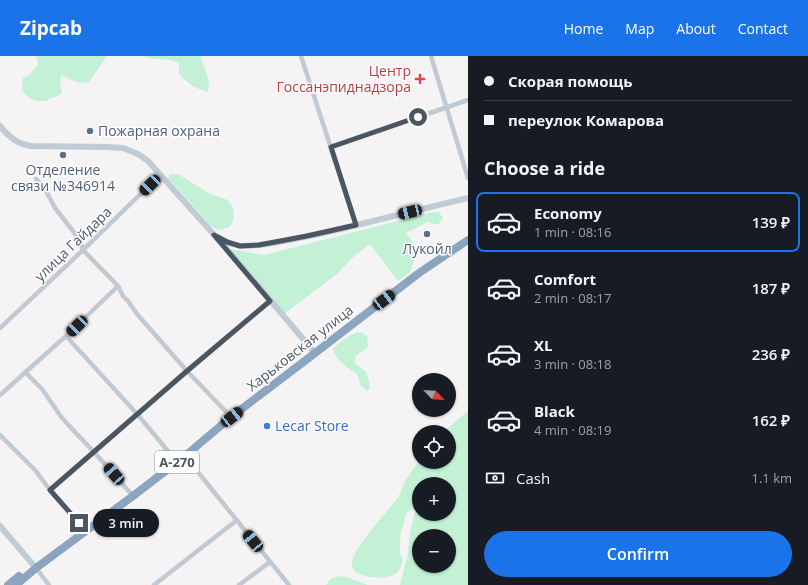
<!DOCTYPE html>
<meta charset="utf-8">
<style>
:root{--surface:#171b24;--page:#242831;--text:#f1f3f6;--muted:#9ea1a6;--line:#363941;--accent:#1a73e8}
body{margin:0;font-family:"Open Sans",sans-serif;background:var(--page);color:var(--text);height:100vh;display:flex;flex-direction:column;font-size:15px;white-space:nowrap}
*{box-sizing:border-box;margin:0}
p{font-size:13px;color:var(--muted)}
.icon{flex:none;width:22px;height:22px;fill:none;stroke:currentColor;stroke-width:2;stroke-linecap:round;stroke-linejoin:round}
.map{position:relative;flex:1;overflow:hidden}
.drawer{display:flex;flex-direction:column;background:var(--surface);width:340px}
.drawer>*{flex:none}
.banner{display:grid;align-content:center;height:88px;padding:0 16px;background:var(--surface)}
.needle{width:26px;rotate:115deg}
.tools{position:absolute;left:412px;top:317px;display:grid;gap:8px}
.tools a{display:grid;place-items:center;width:44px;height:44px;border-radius:50%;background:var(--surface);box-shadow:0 1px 3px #0004;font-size:20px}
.end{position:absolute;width:18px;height:18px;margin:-9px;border:5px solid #4a5661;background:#fff;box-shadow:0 0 0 2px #fff}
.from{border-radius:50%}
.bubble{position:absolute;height:28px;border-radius:14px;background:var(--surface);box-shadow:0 1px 3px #0004;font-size:13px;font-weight:600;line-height:28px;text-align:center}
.car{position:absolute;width:12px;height:24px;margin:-12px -6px;border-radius:5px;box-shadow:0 0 3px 1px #0007;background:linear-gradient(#222 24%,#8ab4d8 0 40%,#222 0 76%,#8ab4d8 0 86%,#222 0)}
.banner b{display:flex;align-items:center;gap:14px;height:38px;font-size:15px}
.banner b+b{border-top:1px solid var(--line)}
.banner i{width:10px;height:10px;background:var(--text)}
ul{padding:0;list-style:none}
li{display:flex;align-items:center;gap:12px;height:60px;margin:0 8px 6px;padding:0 8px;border:2px solid transparent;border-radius:8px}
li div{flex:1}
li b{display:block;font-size:15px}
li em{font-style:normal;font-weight:600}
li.active{border-color:var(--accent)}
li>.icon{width:36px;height:36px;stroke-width:1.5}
h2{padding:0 16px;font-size:18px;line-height:48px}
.pay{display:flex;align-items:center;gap:10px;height:44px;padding:0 16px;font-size:15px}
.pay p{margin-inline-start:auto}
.action{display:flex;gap:8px;margin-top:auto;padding:8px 16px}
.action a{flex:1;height:46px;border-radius:24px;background:var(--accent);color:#fff;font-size:16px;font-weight:600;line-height:46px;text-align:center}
header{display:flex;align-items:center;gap:24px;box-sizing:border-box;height:56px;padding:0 20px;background:var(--accent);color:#fff}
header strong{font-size:19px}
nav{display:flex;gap:22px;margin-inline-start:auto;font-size:14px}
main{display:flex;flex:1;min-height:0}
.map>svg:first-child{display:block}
.green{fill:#c3f1d5;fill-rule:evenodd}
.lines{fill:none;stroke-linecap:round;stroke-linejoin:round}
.street{stroke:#c1cad2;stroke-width:4.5}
.secondary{stroke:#c1cbd6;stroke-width:6}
.highway{stroke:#8ba5c1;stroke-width:8}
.route{stroke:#4a5661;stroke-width:5}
.health-dot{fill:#e0444e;stroke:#fff;stroke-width:1.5}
.service-dot{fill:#5c6f8a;stroke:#fff;stroke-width:1.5}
.shop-dot{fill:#3f7fe0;stroke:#fff;stroke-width:1.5}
.labels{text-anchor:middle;stroke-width:3;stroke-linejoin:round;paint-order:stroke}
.shield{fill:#fff;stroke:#808990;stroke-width:1}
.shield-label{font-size:13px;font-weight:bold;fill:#4a5661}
.health-label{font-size:14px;fill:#be3a42;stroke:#fff;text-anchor:end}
.service-label{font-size:14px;fill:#4e5e75;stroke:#fff}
.street-label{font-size:14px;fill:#4a5661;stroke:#fff}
.shop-label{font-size:14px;fill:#366cbe;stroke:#fff;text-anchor:start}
</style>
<header>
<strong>Zipcab</strong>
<nav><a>Home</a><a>Map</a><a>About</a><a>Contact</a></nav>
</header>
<main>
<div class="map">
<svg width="468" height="529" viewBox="0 0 468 529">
<rect width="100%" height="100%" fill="#f5f3f3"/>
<g class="green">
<path d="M 36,0 L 107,0 L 89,26 L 79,27 L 61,19 L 60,26 L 62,37 C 56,42 58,40 51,42 C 45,44 51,44 45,45 C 34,46 28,42 22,34 L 23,22 L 29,19 L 38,9 Z"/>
<path d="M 144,0 L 200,0 L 209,24 L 208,36 C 196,33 187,27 179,18 L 179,7 L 170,4 L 147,2 Z"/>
<path d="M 169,118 L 178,118 L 210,138 L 223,142 L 229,145 L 233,152 L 234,162 L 230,171 L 218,174 L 210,169 L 169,123 Z"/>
<path d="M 434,156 L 439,156 L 443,162 L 438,169 L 428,166 L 406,177 L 415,189 L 416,199 L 410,216 L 398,225 L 370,188 L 353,201 L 338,217 L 283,259 L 225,192 L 264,199 L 406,163 L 418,159 Z"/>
<path d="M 358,276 L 363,277 L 367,280 L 368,291 L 356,300 L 355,307 L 366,316 L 369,326 L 370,333 L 367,335 L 361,330 L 357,318 C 347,312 337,304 333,294 C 337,287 351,278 358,276 Z"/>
<path d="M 468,355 L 468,529 L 400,529 L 408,497 L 410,477 L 415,455 L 412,452 L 406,458 L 401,476 L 400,488 L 400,498 L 403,503 C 402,508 400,515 395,518 C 386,524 353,523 352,509 C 350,494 389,455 398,441 C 401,437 402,432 404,427 C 409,419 414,412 419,404 L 419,406 L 449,406 L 449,376 L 443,376 ZM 419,428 L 449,428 L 449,458 L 419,458 ZM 419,480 L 449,480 L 449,510 L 419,510 Z"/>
<path d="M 340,520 L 349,522 L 368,529 L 326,529 L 332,522 Z"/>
</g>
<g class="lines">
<g class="street">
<path d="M 301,0 L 356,169"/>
<path d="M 431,0 L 468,122"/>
<path d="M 331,91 L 468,44"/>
<path d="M 36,123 L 44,131 L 55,152 L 80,184 L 83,194 L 118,230 L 123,240 L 128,245 L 137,258 L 187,315 L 231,361"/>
<path d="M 0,272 L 83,194 L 160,119"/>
<path d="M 66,280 L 138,359 L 177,406"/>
<path d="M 25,316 L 42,333 L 62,362 L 74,375 L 94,396 L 133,440"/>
<path d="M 0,339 L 66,280 L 118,230"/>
<path d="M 0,379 L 35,414 L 50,434 L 86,475"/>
<path d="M 185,400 L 289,529"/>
<path d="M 50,434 L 187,315 L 270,245"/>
<path d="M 36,512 L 49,529"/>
<path d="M 154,529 L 237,464"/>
<path d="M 239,529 L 270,506"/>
</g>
<g class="secondary">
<path d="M 0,70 C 9,81 16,87 30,90 L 106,91 L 123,92 L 138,98 L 148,105 L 225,191 L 315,297"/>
<path d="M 219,182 L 227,186 L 240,190 L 259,189 L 279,186 L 328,176 L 468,142"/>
<path d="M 0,470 L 36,512"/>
</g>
<g class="highway">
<path d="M 8,529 L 19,520"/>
<path d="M 16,529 L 36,512 L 133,440 L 185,400 L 231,361 L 306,304 L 419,217 L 468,184"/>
</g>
</g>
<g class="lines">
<path class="route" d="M 79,467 L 50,434 L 187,315 L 270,245 L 214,179 L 227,186 L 240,190 L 259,189 L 307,180 L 356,169 L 331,91 L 418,61"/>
</g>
<path class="health-dot" d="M418 17h4v4h4v4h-4v4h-4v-4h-4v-4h4z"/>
<g class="service-dot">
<circle cx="90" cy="75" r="4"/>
<circle cx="63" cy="99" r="4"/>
<circle cx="427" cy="178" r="4"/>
</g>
<circle class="shop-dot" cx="267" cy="370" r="4"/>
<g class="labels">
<rect class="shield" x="155" y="395" width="44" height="22" rx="3"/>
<g class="shield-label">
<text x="177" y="411">А-270</text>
</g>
<g class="health-label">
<text x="411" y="20">Центр<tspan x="411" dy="16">Госсанэпиднадзора</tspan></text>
</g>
<g class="service-label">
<text x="98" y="80" text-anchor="start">Пожарная охрана</text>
<text x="63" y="119">Отделение<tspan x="63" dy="16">связи №346914</tspan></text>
<text x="427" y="198">Лукойл</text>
</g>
<g class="street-label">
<text transform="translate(73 188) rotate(-44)" y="5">улица Гайдара</text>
<text transform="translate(300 292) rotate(-38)" y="5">Харьковская улица</text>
</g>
<g class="shop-label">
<text x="275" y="375">Lecar Store</text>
</g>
</g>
</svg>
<div class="tools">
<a><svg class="needle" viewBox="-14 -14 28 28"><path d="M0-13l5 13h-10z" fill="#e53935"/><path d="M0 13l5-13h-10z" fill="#9ea1a6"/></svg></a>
<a><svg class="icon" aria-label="locate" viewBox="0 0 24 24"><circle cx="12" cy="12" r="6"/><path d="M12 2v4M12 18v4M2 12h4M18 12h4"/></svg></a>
<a>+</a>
<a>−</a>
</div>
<i class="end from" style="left:418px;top:61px"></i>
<i class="end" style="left:79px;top:467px"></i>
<div class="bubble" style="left:93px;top:453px;width:66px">3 min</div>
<i class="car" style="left:150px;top:129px;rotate:226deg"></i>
<i class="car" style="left:410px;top:156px;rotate:257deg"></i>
<i class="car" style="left:384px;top:244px;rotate:53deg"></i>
<i class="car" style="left:77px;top:270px;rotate:226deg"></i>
<i class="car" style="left:232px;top:361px;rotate:52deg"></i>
<i class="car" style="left:114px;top:418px;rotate:319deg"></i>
<i class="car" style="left:253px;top:485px;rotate:321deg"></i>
</div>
<section class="drawer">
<div class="banner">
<b><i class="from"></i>Скорая помощь</b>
<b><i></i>переулок Комарова</b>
</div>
<h2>Choose a ride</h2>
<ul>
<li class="active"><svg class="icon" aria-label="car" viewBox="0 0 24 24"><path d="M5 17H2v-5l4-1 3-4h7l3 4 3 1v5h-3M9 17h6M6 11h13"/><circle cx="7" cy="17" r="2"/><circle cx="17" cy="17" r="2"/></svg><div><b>Economy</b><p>1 min · 08:16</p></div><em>139 ₽</em></li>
<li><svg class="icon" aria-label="car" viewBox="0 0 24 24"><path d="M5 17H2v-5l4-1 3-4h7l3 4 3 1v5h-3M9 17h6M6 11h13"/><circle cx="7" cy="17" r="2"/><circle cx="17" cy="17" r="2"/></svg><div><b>Comfort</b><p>2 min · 08:17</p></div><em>187 ₽</em></li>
<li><svg class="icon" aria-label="car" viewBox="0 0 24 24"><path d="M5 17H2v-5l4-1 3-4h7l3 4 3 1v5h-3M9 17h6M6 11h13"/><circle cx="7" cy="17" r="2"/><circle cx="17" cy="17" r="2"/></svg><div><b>XL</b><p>3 min · 08:18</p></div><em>236 ₽</em></li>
<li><svg class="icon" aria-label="car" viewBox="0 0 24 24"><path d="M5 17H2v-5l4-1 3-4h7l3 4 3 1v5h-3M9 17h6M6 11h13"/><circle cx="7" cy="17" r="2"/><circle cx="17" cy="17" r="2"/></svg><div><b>Black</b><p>4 min · 08:19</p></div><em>162 ₽</em></li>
</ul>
<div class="pay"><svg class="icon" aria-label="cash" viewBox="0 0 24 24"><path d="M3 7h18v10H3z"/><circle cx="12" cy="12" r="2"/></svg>Cash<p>1.1 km</p></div>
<div class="action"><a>Confirm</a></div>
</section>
</main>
